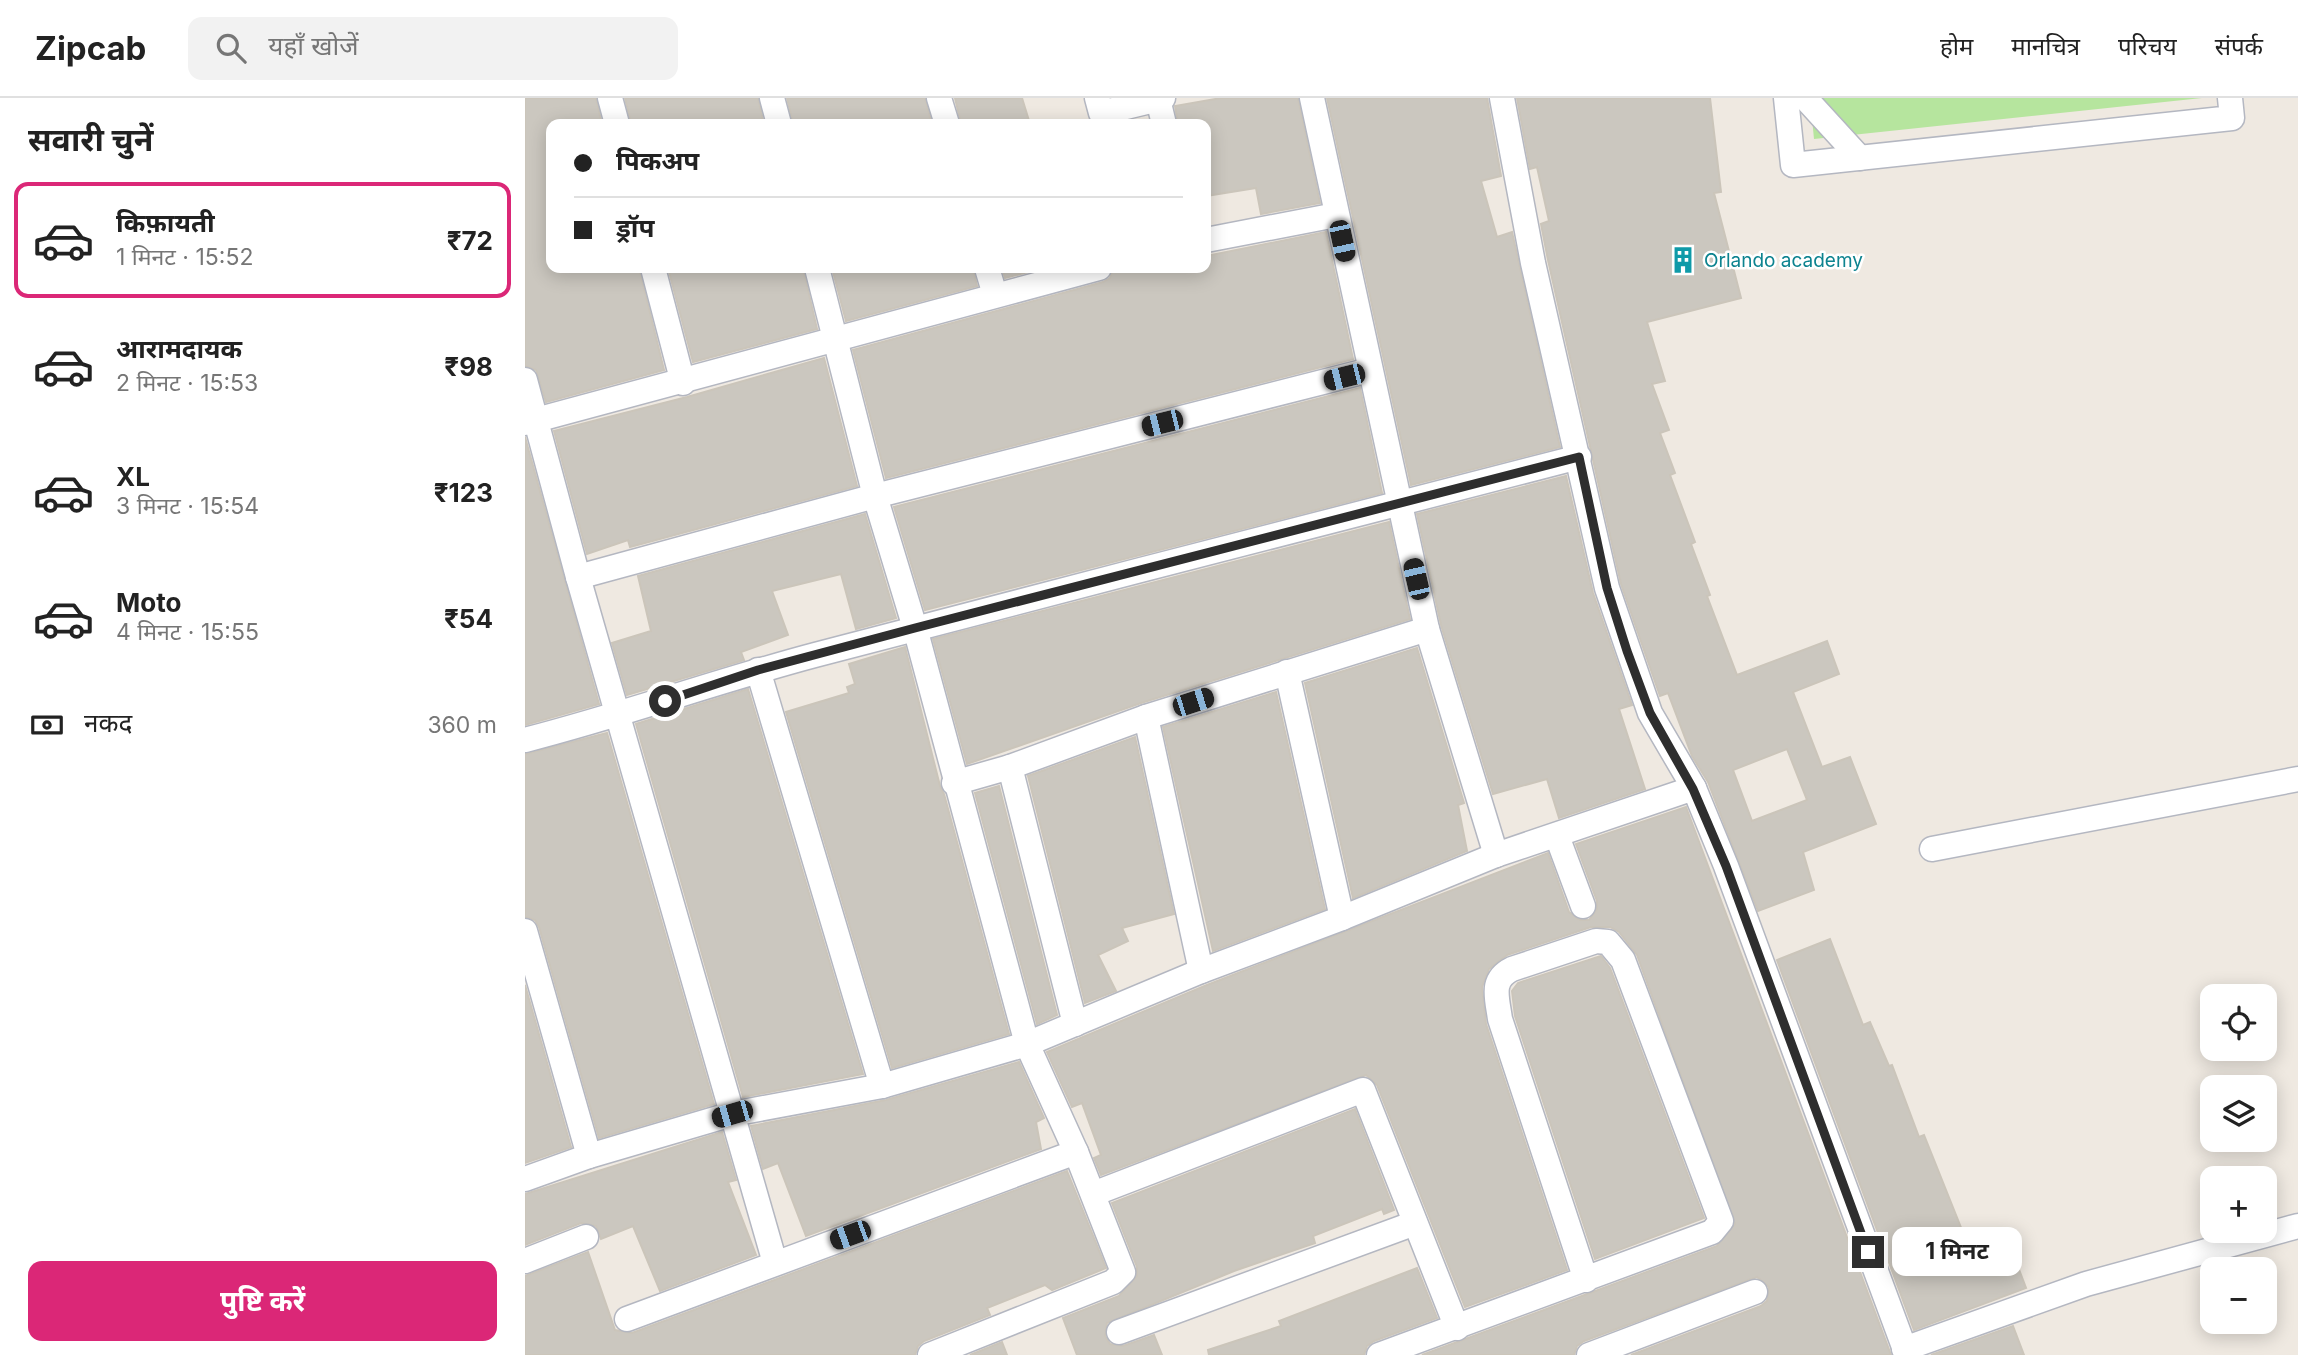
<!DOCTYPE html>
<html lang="hi">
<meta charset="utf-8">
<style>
:root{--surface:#fff;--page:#f2f2f2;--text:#222;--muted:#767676;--line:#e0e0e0;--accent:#db2777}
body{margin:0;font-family:Inter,"Noto Sans Devanagari",sans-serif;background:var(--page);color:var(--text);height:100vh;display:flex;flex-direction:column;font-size:26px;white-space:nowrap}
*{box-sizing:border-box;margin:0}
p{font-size:23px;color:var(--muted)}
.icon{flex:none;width:38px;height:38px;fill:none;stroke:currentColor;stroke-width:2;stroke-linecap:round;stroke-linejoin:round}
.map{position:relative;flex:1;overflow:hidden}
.side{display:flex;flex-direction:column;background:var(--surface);width:525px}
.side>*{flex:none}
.hud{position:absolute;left:21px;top:21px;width:665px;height:154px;border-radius:14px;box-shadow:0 4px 18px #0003;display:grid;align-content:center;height:154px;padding:0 28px;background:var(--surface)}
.tools{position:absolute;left:1675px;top:886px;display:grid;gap:14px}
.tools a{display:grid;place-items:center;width:77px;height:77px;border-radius:14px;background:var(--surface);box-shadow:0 4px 18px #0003;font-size:35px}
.end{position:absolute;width:32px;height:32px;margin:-16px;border:9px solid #2e2e2e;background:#fff;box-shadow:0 0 0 4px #fff}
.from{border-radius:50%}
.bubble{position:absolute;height:49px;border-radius:14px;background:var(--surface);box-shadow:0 4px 18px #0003;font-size:23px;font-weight:700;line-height:49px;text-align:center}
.car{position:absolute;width:21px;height:42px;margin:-21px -10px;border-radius:9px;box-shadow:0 0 5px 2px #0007;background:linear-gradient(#222 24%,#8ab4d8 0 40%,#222 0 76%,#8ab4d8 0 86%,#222 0)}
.hud b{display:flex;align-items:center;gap:24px;height:66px;font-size:26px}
.hud b+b{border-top:2px solid var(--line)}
.hud i{width:18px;height:18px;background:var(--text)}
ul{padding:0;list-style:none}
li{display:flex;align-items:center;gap:21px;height:116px;margin:0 14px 10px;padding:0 14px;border:4px solid transparent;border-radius:14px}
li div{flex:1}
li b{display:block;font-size:26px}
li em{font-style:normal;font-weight:700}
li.on{border-color:var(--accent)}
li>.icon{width:63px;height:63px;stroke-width:1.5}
h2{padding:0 28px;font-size:32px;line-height:84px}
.pay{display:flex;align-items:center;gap:18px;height:77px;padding:0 28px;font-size:26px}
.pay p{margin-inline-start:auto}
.primary-button{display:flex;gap:14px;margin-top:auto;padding:14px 28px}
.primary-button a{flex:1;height:80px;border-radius:14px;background:var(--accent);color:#fff;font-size:28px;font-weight:700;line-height:80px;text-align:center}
header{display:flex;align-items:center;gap:42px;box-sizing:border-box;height:98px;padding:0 35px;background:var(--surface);border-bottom:2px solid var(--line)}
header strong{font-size:33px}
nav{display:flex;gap:38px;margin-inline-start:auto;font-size:24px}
.search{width:490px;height:63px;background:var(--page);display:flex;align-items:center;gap:18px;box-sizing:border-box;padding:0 24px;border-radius:14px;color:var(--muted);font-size:26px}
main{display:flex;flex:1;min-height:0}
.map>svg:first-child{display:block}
.green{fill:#b6e59e}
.building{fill:#cbc7bf;stroke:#cbc5ba;stroke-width:2;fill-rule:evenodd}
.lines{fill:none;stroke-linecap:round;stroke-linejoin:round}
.minor-casing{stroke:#b4b7c1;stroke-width:27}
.minor{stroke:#fff;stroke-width:24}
.route{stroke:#2e2e2e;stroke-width:9}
.labels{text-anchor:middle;stroke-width:5;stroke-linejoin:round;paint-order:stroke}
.culture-label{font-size:19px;fill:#0d838f;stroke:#fff;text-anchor:start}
</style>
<header>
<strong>Zipcab</strong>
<div class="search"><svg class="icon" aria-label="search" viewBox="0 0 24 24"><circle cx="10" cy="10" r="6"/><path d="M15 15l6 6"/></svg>यहाँ खोजें</div>
<nav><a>होम</a><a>मानचित्र</a><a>परिचय</a><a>संपर्क</a></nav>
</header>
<main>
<section class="side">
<h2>सवारी चुनें</h2>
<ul>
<li class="on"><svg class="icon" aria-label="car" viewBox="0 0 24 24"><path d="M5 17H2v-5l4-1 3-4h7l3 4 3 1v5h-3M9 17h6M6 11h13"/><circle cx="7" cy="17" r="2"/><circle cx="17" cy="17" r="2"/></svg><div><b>किफ़ायती</b><p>1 मिनट · 15:52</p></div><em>₹72</em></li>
<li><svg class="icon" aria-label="car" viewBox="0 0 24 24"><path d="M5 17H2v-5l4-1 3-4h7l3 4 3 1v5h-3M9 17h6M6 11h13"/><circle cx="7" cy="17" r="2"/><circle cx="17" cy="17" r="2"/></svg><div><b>आरामदायक</b><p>2 मिनट · 15:53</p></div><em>₹98</em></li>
<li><svg class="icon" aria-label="car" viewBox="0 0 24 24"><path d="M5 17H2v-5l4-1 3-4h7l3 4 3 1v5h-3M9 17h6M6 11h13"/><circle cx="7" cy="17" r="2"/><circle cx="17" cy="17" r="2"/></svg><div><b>XL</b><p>3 मिनट · 15:54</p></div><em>₹123</em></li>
<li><svg class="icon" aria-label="car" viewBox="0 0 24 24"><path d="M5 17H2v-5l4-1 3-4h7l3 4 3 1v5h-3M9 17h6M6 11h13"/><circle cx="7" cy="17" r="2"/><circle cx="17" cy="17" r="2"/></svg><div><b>Moto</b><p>4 मिनट · 15:55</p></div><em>₹54</em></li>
</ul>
<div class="pay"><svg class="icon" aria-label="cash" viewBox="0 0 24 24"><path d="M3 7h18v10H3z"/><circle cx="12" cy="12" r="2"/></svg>नकद<p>360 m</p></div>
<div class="primary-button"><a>पुष्टि करें</a></div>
</section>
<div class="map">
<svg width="1773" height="1257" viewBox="0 0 1773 1257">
<rect width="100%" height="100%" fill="#efe9e1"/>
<path class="green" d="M 1285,0 L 1677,0 L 1289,41 Z"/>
<g class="building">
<path d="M 0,0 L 71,0 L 77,26 L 26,26 L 26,170 L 114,170 L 139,272 L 21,304 L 11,272 L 0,268 Z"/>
<path d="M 100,0 L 233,0 L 239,26 L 106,26 Z"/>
<path d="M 262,0 L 400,0 L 407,26 L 268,26 Z"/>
<path d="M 430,0 L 497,0 L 505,26 L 436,26 Z"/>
<path d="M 696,0 L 773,0 L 795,105 L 736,116 L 731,90 L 681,98 L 681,26 L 653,26 L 650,8 Z"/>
<path d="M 802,0 L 962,0 L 976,78 L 956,83 L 972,139 L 987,134 L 1035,349 L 886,387 Z"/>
<path d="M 992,0 L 1185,0 L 1196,94 L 1189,95 L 1216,200 L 1122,224 L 1140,283 L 1127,286 L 1144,332 L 1135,335 L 1150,375 L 1145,377 L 1170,444 L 1166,446 L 1185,497 L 1182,498 L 1212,577 L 1302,543 L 1314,576 L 1268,594 L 1297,669 L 1325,659 L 1351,726 L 1278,754 L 1289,792 L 1233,813 L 1183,684 L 1167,658 L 1143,595 L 1135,598 L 1096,486 L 1023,162 L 1016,126 L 1024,123 L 1012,69 L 1005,71 ZM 1262,651 L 1282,702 L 1227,723 L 1208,672 Z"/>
<path d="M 801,134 L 828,261 L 361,380 L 328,252 L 578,184 L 585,180 L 588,170 L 681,170 L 681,158 Z"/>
<path d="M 143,170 L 278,170 L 292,231 L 168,264 Z"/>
<path d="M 307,170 L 448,170 L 452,188 L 321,223 Z"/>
<path d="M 477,170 L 518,170 L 480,180 Z"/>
<path d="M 299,260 L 332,388 L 105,449 L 103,442 L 62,456 L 29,333 L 162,299 Z"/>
<path d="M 835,290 L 857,395 L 400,512 L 369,409 Z"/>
<path d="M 0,339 L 74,606 L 0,627 Z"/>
<path d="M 1041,378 L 1068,495 L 1107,607 L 1094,611 L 1120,691 L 1034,720 L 1022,681 L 968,696 L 916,527 L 892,416 Z"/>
<path d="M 340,416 L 371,520 L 331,531 L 316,476 L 247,493 L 263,537 L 216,554 L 219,562 L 102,597 L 87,545 L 126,533 L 113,478 Z"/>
<path d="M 864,424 L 885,521 L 616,605 L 442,666 L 408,541 Z"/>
<path d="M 380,549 L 415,688 L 419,696 L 484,936 L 367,970 L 261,614 L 324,595 L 322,589 L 330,586 L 324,566 Z"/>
<path d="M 892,550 L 939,705 L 933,707 L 942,753 L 828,800 L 780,585 Z"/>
<path d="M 223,591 L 338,976 L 218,999 L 111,626 Z"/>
<path d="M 751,594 L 800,811 L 688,853 L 638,629 Z"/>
<path d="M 82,635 L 189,1006 L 74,1040 L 14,829 L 10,822 L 0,819 L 0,656 Z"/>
<path d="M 610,639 L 649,816 L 597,830 L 603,843 L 573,857 L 591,893 L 560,905 L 503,678 Z"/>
<path d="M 474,688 L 532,917 L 512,926 L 450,695 Z"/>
<path d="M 1161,709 L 1366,1257 L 1106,1257 L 1236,1208 L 1242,1203 L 1244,1189 L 1232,1179 L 1059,1243 L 1052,1248 L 1049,1257 L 897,1257 L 1192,1148 L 1210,1126 L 1112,857 L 1094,834 L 1085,829 L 1066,829 L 982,857 L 964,871 L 957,889 L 961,926 L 1042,1172 L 940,1209 L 852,987 L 841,977 L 576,1077 L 569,1060 L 576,1057 L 557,1005 L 547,1009 L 522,954 L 682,887 L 1023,755 L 1044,814 L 1055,822 L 1064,822 L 1072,811 L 1072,803 L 1051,746 Z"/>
<path d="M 1305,841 L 1338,927 L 1345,924 L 1364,968 L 1367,967 L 1394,1039 L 1399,1037 L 1451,1167 L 1487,1153 L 1501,1190 L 1389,1232 L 1252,862 Z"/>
<path d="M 1076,858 L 1085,870 L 1179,1120 L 1070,1161 L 990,918 L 987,893 L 993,885 Z"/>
<path d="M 0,887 L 46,1049 L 0,1065 Z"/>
<path d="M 494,964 L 519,1020 L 511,1024 L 516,1051 L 281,1138 L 253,1065 L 238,1071 L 226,1028 L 361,1002 Z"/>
<path d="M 830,1011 L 869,1112 L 859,1116 L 857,1111 L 788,1138 L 790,1145 L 709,1173 L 582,1225 L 580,1238 L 585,1246 L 598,1248 L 629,1237 L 637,1257 L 552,1257 L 538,1220 L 594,1198 L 612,1178 L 612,1169 L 587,1105 Z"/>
<path d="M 197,1034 L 211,1082 L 203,1084 L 231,1157 L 135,1193 L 108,1128 L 76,1141 L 71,1128 L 56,1125 L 0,1147 L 0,1096 Z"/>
<path d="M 542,1073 L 581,1170 L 527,1192 L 520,1187 L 462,1210 L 465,1217 L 399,1243 L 393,1248 L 390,1257 L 0,1257 L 0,1178 L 63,1154 L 90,1232 L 107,1235 Z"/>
<path d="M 892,1170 L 912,1220 L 849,1243 L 842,1248 L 839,1257 L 684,1257 L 683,1252 L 756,1228 L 754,1223 Z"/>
<path d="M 1488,1228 L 1499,1257 L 1406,1257 Z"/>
<path d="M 477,1244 L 482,1257 L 445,1257 Z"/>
</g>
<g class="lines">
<defs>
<g id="minor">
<path d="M 85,0 L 92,26"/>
<path d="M 247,0 L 254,26"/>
<path d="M 414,0 L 422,26"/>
<path d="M 572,0 L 576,15 L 638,0"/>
<path d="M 787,0 L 902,531 L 971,757"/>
<path d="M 977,0 L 1008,165 L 1082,490 L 1125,615 L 1169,690 L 1201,768 L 1382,1257"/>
<path d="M 1261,0 L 1268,67 L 1707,20 L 1705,0"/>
<path d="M 1280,0 L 1335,60"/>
<path d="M 633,1 L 639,26"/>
<path d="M 681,142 L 811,117"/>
<path d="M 128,170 L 158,285"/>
<path d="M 292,170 L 350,398 L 390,530 L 502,946 L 551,1054 L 598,1174 L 588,1184 L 405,1257"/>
<path d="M 462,170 L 470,197"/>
<path d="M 0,282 L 53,479 L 250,1165"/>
<path d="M 0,325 L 574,170"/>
<path d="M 53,479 L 350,398 L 845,272"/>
<path d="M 233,572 L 357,988"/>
<path d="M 762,574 L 817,820"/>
<path d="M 621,619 L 676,873"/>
<path d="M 0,642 C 98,617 192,583 290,557 C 544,489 800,426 1054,359"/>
<path d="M 485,669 L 550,926"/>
<path d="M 429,685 L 485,669 L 621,619 L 902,531"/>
<path d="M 1032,738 L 1058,808"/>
<path d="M 1407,751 L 1773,681"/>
<path d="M 0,833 L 64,1058"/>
<path d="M 0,1081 L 64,1058 L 207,1016 L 357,988 L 502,946 L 676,873 L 817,820 L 971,757 L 1169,690"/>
<path d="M 568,1096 L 838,992 L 932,1230"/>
<path d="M 0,1163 L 61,1139"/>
<path d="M 102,1221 L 551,1054"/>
<path d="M 594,1234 L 890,1125"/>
<path d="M 1379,1251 L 1561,1186 L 1773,1128"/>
<path d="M 854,1257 L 1187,1134 L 1196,1123 L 1098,862 L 1083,844 L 1071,843 L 987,871 C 965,882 972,899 975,921 L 1061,1182"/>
<path d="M 1064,1257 L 1230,1194"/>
</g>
</defs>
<use href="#minor" class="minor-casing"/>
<use href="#minor" class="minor"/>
</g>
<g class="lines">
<path class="route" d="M 140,603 L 233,572 L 390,530 L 1054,359 L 1082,490 L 1102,553 L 1125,615 L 1168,691 L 1201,768 L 1343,1154"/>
</g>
<defs>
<symbol id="building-bare" viewBox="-9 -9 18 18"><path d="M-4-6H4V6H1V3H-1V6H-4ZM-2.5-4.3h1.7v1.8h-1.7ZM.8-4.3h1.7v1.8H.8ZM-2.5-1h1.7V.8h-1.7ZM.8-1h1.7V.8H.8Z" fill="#0f9aa8" stroke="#fff" stroke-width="2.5" paint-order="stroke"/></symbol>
</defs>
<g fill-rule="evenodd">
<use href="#building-bare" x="1139" y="143" width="38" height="38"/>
</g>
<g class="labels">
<g class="culture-label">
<text x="1179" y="169">Orlando academy</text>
</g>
</g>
</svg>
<div class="tools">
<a><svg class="icon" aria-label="locate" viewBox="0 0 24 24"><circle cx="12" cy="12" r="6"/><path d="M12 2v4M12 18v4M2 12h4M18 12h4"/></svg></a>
<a><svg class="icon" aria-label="layers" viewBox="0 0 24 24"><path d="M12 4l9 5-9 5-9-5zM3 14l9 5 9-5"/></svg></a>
<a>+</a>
<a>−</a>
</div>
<i class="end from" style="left:140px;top:603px"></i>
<i class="end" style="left:1343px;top:1154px"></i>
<div class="bubble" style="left:1367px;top:1129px;width:130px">1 मिनट</div>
<i class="car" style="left:817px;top:143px;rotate:168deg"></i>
<i class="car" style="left:819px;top:279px;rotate:256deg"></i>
<i class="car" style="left:637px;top:325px;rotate:256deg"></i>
<i class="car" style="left:891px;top:481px;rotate:347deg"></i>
<i class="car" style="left:668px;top:604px;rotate:72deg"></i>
<i class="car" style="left:207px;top:1016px;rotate:254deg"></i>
<i class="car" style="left:325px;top:1137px;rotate:250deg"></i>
<div class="hud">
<b><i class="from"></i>पिकअप</b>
<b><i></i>ड्रॉप</b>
</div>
</div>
</main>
